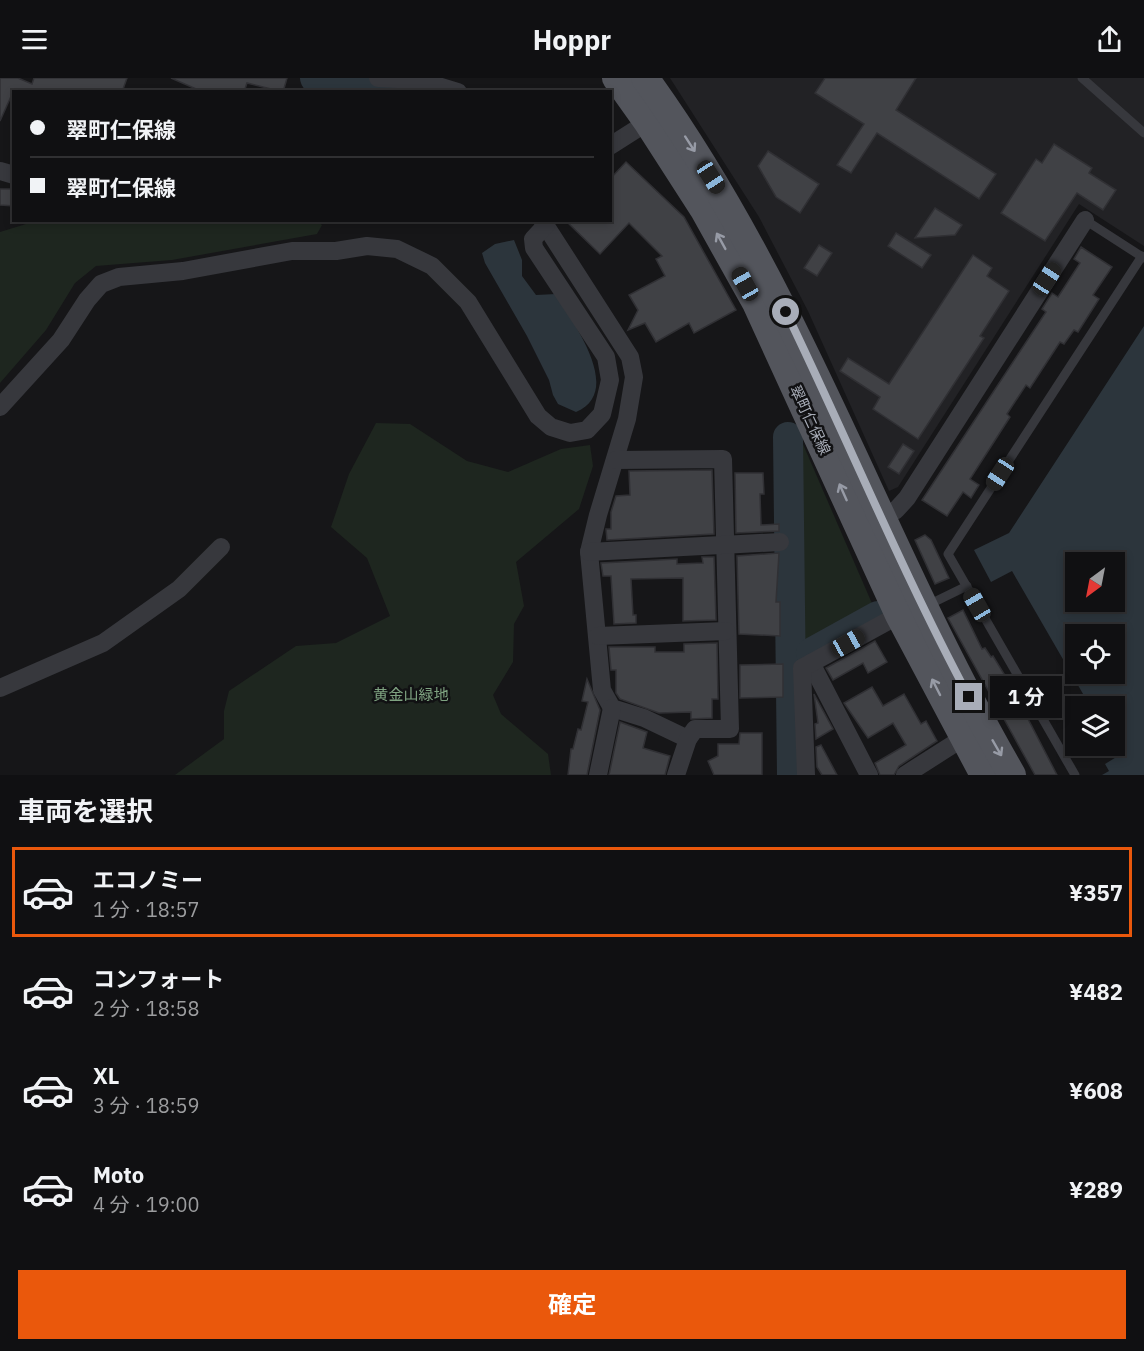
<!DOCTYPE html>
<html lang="ja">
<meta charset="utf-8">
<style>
:root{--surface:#101012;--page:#1e1e20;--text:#f1f3f6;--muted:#9c9d9f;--line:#303032;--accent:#ea580c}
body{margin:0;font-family:"IBM Plex Sans","Noto Sans JP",sans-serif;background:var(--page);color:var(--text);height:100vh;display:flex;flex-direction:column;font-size:22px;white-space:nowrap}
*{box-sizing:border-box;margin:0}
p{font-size:20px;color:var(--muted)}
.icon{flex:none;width:33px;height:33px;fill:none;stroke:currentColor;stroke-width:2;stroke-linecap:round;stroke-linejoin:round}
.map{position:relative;height:697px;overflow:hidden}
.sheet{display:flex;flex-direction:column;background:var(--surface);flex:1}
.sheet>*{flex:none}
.guide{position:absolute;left:12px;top:12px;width:600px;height:132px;border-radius:0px;box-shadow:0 3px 9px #0003,0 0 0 2px var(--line);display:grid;align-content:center;height:132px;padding:0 18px;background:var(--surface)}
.needle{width:39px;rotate:212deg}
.buttons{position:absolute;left:1065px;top:474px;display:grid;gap:12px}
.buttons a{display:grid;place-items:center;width:60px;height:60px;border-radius:0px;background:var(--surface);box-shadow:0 3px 9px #0003,0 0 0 2px var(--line);font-size:30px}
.end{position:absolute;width:27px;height:27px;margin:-14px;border:8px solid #a8adb8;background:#111;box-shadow:0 0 0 3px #111}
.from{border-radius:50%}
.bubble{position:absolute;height:42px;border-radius:0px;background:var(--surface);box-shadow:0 3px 9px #0003,0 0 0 2px var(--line);font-size:20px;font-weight:700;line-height:42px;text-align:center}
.car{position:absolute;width:18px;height:36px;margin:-18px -9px;border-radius:8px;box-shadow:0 0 4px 2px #0007;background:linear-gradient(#222 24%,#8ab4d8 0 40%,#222 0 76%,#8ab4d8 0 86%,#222 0)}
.guide b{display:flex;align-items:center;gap:21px;height:57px;font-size:22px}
.guide b+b{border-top:2px solid var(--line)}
.guide i{width:15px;height:15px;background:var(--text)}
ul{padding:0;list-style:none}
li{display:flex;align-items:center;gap:18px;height:90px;margin:0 12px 9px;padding:0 6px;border:3px solid transparent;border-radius:0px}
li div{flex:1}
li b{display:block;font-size:22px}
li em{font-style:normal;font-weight:700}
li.on{border-color:var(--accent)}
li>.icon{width:54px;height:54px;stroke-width:1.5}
h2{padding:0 18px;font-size:27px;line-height:72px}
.button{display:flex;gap:12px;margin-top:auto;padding:12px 18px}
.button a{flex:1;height:69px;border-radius:0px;background:var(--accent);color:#fff;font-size:24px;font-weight:700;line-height:69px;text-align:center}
header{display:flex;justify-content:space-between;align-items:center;height:78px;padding:0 18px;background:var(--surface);font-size:27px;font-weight:700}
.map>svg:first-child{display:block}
.built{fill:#222225}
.green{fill:#1e261f}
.water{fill:#2c353c;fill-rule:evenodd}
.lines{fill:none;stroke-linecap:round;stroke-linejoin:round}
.river{stroke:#2c353c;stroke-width:30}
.building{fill:#404145;stroke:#303034;stroke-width:1.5}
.lane{stroke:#37383d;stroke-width:9}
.street{stroke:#37383d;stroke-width:18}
.primary{stroke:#53555c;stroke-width:28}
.oneway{stroke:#979ba6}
.route{stroke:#a8adb8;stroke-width:8}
.labels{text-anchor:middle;stroke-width:5;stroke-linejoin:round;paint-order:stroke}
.street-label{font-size:15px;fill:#a8adb8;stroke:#111113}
.park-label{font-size:15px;fill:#7fa381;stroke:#111113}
</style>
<header><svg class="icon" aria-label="menu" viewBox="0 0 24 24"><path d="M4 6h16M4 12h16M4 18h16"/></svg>Hoppr<svg class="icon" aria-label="share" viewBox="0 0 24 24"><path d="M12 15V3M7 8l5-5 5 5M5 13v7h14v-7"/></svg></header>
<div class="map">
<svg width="1144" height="697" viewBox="0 0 1144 697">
<rect width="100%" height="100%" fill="#161618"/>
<path class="built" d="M 670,0 L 1144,0 L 1144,168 L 1079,126 L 898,409 L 889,413 L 808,233 L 759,139 Z"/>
<g class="green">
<path d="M 39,142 L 315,142 L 322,147 L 317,156 L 172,182 L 96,188 L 75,205 L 46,252 L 0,305 L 0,154 Z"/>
<path d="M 376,345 L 410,346 L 467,383 L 508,394 L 561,371 L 590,367 L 593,388 L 579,431 L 516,484 L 524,528 L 514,546 L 513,584 L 493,617 L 501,636 L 548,676 L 551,697 L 175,697 L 224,661 L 224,633 L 229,613 L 296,568 L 336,565 L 390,538 L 367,480 L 331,449 L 349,396 Z"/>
<path d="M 799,357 L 874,530 L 808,568 L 800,566 L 795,359 Z"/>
</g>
<g class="water">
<path d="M 514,162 L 522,182 L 522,198 L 536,217 L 556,216 C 572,244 625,313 576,334 L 558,326 L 553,317 L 549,302 L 527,258 L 485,185 L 482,175 L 495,166 Z"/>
<path d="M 1144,248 L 1144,697 L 1102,697 L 1109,693 L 1105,686 L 1118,678 L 1112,668 L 1114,668 L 1114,628 L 1090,628 L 1012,493 L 991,504 L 974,472 L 1009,455 ZM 1076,484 L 1114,484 L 1114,524 L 1076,524 ZM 1076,556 L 1114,556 L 1114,596 L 1076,596 Z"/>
</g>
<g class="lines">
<g class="river">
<path d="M 315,0 L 350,11 L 388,14"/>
<path d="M 788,359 L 792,697"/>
<path d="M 811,575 L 878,538"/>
</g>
</g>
<g class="building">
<path d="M 0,0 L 18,0 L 32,6 L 34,0 L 127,0 L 122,14 L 13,14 L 0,43 Z"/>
<path d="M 171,0 L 287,0 L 283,14 L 247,5 L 244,14 L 203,14 Z"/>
<path d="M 825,0 L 916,0 L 896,32 L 996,96 L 979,121 L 877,55 L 851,95 L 837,87 L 864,46 L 815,15 Z"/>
<path d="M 1054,66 L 1092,90 L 1089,95 L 1116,112 L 1103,132 L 1077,115 L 1045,163 L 1001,135 L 1036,81 L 1042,85 Z"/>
<path d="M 768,73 L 819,106 L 800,135 L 776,119 L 758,88 Z"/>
<path d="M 626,84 L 684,139 L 736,232 L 694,255 L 689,245 L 656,264 L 645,245 L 628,252 L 638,232 L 629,217 L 665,198 L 656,181 L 662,178 L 629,145 L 600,176 L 565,142 L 610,142 L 610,101 Z"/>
<path d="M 0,111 L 14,111 L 14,128 L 0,127 Z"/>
<path d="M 935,130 L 962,147 L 955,157 L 915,160 Z"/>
<path d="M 896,155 L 931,177 L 922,190 L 888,168 Z"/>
<path d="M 819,167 L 832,175 L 817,198 L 804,190 Z"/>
<path d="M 1081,169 L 1112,189 L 1093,217 L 1099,221 L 1078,254 L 1074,252 L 1064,266 L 1060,264 L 1030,310 L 1026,307 L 1007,336 L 1010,339 L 970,401 L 979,407 L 971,420 L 963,414 L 947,438 L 922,422 L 1046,234 L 1042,231 L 1052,215 L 1058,219 L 1080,185 L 1074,181 Z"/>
<path d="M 973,177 L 992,190 L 987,198 L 1009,213 L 980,258 L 984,260 L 918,361 L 873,331 L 880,319 L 840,293 L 848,280 L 889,306 Z"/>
<path d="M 903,366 L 914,373 L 899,396 L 888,389 Z"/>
<path d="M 712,392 L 714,456 L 607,462 L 606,451 L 611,451 L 611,434 L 616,418 L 630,417 L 629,393 Z"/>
<path d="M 735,395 L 763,395 L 764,416 L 760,416 L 761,447 L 779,446 L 779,453 L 736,455 Z"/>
<path d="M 925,457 L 931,462 L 949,500 L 935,506 L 915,462 Z"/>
<path d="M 779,475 L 776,524 L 780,524 L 780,558 L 739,556 L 737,478 Z"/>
<path d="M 702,479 L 714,479 L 716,542 L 683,543 L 683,500 L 631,501 L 633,537 L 636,537 L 636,545 L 614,546 L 611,498 L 603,498 L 601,485 L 677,481 L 677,486 L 703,485 Z"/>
<path d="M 963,532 L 982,571 L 985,570 L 991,579 L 993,578 L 1009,604 L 1057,697 L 1035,697 L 948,540 Z"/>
<path d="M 875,563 L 887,584 L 868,595 L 863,585 L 833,602 L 826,590 Z"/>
<path d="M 717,565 L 718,621 L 712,621 L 712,640 L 691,641 L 691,634 L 659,635 L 620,621 L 616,615 L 616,592 L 611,592 L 609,569 L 655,569 L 655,574 L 684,574 L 684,566 Z"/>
<path d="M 783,586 L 783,619 L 740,620 L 740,587 Z"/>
<path d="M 587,601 L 600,632 L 587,697 L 568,697 L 571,671 L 573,671 L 578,651 L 581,652 L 588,624 L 582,623 Z"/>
<path d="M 872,609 L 883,628 L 904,616 L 921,646 L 926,643 L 937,663 L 899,688 L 894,697 L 880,697 L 875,685 L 906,667 L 893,645 L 868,660 L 844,625 Z"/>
<path d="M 814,616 L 833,651 L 816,661 L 815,646 L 818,645 Z"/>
<path d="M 620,644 L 647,654 L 643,670 L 670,678 L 665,697 L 609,697 Z"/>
<path d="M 740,655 L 762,655 L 762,697 L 714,697 L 708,683 L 718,678 L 718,666 L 739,666 Z"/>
<path d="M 821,667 L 837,697 L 822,697 L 817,689 L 816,669 Z"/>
</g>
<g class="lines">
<g class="lane">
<path d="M 1082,0 L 1144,55"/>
<path d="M 1085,142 L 1144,180"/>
<path d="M 928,527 L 967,508"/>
<path d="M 1075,697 L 948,476 L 1142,178"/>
</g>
<g class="street">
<path d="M 378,0 L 418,2 L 458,14"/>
<path d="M 610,68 L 654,40"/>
<path d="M 0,93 L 14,97"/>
<path d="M 542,142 L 630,279 L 634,299 L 627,341 L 598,437 L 589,474 L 602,612 L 612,630 L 644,640 L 688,661"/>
<path d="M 0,329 L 61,262 L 87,222 L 101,206 L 119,199 L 183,193 L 292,173 L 336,173 L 367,168 L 397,171 L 432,188 L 468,224 L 538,338 L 551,349 L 570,355 L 587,352 L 602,336 L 610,302 L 606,279 L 534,170 L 533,161 L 546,147"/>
<path d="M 616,382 L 723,381 L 730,651 L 695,651 L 688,661 L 676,697"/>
<path d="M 875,445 L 896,432 L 907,420 L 1085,142"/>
<path d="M 589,474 L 780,464"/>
<path d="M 598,558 L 726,553"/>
<path d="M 811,585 L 869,697"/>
<path d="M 0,610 L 103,565 L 179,511 L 221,469"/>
<path d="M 598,697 L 612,630"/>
<path d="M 806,697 L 802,590 L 899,537"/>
<path d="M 905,697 L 963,660"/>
</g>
<g class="primary">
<path d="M 616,0 L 648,45 L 704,132 L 756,225 L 899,537 L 984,697"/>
<path d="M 645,0 C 801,215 880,469 1012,697"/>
</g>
</g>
<defs><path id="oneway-shaft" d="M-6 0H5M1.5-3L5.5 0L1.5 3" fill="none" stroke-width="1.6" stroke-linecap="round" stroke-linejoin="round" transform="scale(1.5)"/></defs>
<g class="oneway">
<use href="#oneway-shaft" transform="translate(690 66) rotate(57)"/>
<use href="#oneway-shaft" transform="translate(721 163) rotate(-119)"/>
<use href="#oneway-shaft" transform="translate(843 414) rotate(-114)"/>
<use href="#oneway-shaft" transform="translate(936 609) rotate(-117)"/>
<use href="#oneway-shaft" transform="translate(997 670) rotate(60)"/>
</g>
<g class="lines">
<path class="route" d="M 786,234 C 848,362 902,494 969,619"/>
</g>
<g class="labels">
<g class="street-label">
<text transform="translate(810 342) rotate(65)" y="5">翠町仁保線</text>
</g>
<g class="park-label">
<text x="411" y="622">黄金山緑地</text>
</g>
</g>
</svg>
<div class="buttons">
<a><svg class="needle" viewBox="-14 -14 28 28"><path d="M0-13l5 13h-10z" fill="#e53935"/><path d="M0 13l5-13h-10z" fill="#9c9d9f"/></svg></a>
<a><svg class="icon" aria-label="locate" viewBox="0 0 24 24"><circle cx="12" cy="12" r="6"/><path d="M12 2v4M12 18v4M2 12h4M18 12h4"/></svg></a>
<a><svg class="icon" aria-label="layers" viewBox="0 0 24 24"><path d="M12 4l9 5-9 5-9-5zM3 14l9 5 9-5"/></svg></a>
</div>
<i class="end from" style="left:786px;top:234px"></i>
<i class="end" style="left:969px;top:619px"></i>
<div class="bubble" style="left:990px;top:598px;width:72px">1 分</div>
<i class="car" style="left:711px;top:99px;rotate:147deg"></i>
<i class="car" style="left:1047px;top:201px;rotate:33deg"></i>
<i class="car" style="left:745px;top:206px;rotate:331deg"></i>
<i class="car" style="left:1000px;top:396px;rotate:213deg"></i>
<i class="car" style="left:977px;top:527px;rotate:330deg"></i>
<i class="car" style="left:848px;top:565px;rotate:61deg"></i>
<div class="guide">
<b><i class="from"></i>翠町仁保線</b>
<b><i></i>翠町仁保線</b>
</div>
</div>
<section class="sheet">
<h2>車両を選択</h2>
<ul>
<li class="on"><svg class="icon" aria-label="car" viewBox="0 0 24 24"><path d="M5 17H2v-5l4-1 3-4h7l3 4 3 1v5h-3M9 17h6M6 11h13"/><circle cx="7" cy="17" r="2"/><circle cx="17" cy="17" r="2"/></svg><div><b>エコノミー</b><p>1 分 · 18:57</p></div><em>¥357</em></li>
<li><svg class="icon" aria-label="car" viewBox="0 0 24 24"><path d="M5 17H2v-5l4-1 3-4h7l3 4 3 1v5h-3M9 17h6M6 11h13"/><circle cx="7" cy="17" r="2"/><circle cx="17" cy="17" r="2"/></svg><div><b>コンフォート</b><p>2 分 · 18:58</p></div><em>¥482</em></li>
<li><svg class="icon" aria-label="car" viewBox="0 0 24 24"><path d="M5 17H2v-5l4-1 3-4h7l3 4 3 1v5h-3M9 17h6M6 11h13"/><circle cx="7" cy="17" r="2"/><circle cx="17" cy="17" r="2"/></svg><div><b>XL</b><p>3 分 · 18:59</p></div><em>¥608</em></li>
<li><svg class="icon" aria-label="car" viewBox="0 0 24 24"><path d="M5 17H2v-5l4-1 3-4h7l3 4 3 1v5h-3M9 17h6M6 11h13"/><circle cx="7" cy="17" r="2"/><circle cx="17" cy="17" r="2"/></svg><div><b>Moto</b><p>4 分 · 19:00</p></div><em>¥289</em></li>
</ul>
<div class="button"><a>確定</a></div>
</section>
